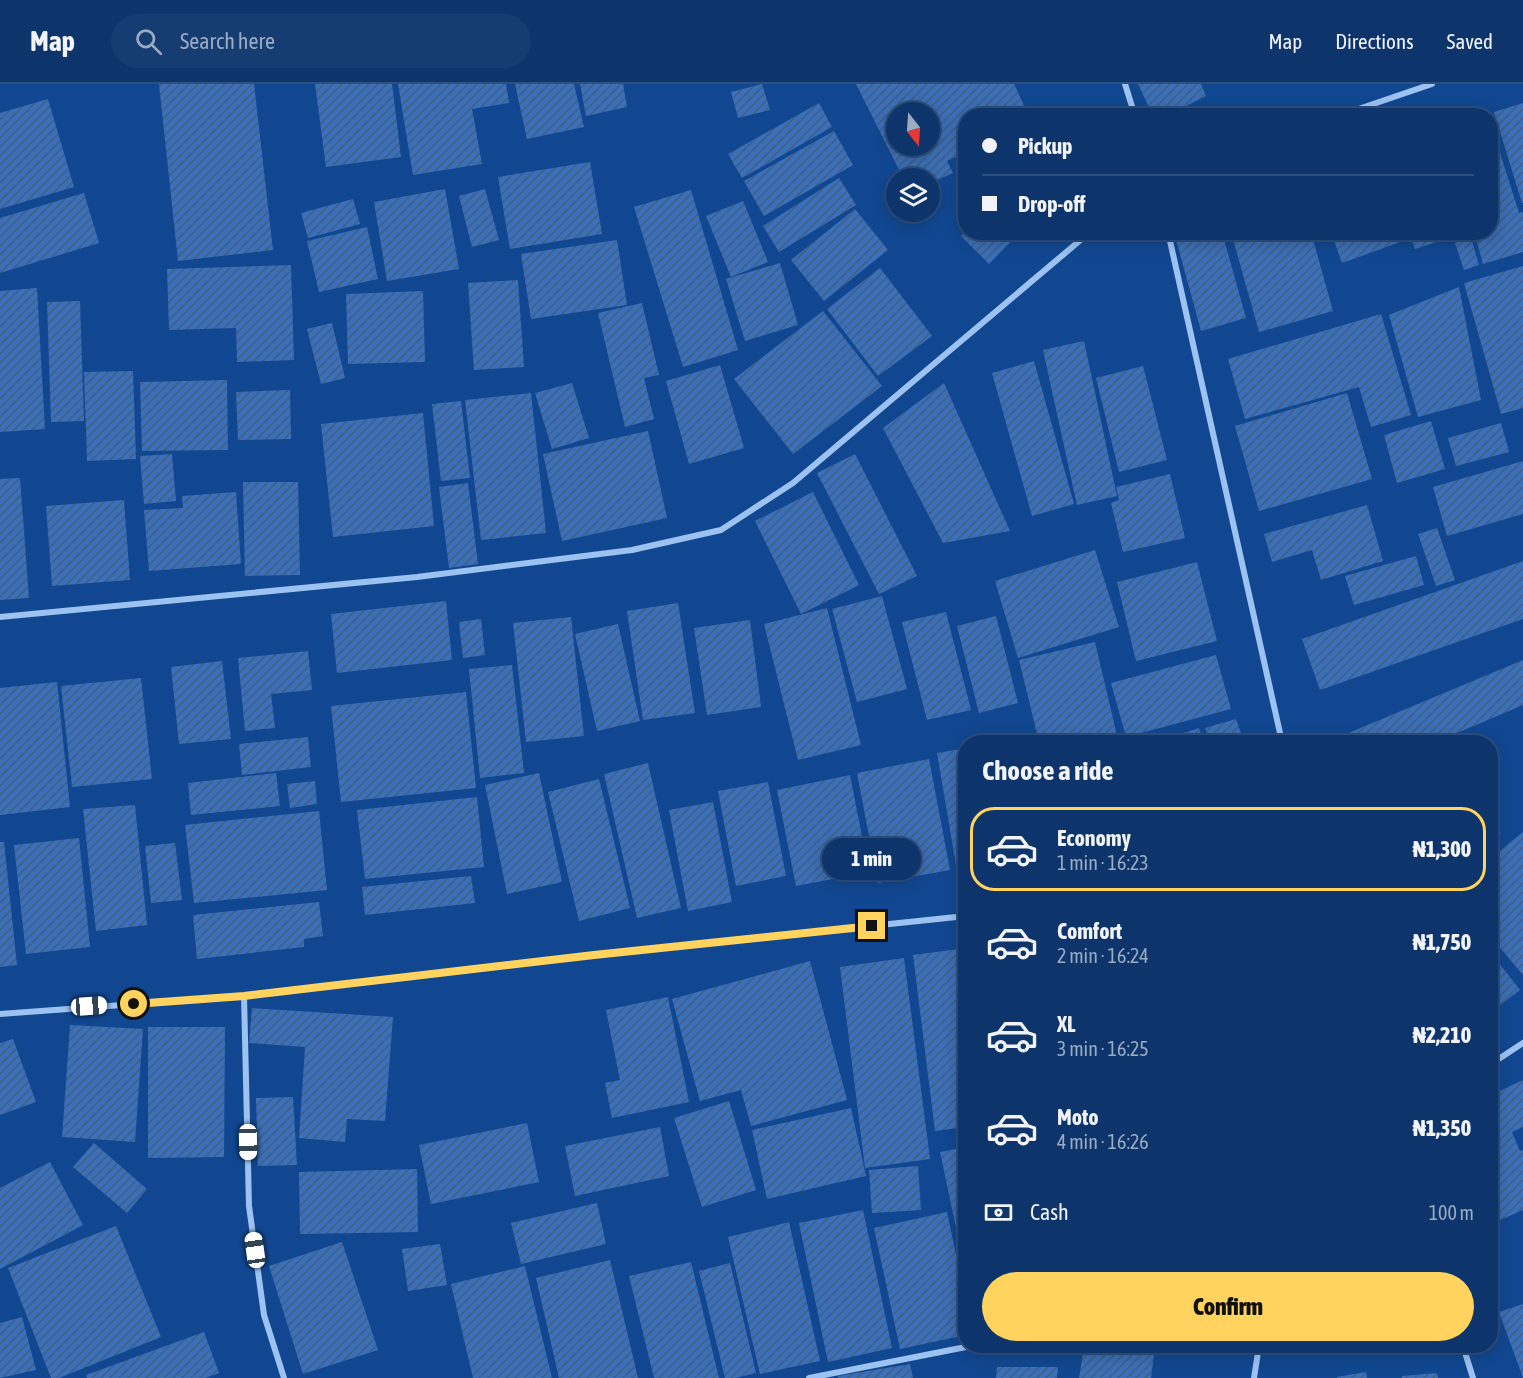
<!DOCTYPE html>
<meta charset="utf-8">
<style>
:root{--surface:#0d356c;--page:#163d72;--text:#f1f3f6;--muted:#9aabc2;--line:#2d507f;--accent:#ffd35d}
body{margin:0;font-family:"Asap Condensed",sans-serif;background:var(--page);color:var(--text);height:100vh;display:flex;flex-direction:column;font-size:22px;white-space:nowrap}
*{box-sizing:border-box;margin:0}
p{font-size:20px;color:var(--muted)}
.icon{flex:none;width:33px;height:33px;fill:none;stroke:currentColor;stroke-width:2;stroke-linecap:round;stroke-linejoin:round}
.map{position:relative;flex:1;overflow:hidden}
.drawer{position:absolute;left:958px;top:651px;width:540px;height:618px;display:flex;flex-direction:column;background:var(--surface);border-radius:24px;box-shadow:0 3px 15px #0003,0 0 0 2px var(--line)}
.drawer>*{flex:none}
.hud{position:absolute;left:958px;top:24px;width:540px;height:132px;border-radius:24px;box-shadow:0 3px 15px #0003,0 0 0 2px var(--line);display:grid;align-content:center;height:132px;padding:0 24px;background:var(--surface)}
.needle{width:39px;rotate:163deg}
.fabs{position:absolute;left:886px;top:18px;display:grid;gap:12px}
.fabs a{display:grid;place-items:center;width:54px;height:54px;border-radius:50%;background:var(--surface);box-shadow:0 3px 15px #0003,0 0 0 2px var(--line);font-size:30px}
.end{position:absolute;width:27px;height:27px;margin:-14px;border:8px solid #ffd35d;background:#111;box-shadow:0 0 0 3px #111}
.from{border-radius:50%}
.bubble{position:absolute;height:42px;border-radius:21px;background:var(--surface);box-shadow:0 3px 15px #0003,0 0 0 2px var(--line);font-size:20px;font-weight:800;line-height:42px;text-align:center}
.car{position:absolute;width:18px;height:36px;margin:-18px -9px;border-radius:8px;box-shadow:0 0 4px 2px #0007;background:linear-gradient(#fff 24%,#345 0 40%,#fff 0 76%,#345 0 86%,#fff 0)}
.hud b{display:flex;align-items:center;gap:21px;height:57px;font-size:22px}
.hud b+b{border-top:2px solid var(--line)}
.hud i{width:15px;height:15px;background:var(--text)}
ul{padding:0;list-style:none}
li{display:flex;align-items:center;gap:18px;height:84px;margin:0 12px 9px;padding:0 12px;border:3px solid transparent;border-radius:24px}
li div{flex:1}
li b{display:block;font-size:22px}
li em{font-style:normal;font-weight:800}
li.on{border-color:var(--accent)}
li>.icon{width:54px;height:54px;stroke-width:1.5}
h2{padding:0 24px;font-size:27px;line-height:72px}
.pay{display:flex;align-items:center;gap:15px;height:66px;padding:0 24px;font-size:22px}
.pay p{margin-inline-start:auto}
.action{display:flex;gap:12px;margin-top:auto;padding:12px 24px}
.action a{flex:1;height:69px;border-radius:36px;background:var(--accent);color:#111;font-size:24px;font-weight:800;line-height:69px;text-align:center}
header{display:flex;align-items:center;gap:36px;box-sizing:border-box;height:84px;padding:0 30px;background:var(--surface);border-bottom:2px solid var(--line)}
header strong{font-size:28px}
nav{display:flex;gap:33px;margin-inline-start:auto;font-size:21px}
.search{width:420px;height:54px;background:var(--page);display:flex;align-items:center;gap:15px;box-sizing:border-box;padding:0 21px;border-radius:33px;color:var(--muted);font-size:22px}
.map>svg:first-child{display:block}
.building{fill:url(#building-hatch);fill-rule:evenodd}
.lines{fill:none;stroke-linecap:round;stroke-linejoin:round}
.street{stroke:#9cc2f2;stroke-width:6}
.route{stroke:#ffd35d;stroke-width:8}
</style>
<header>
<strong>Map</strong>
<div class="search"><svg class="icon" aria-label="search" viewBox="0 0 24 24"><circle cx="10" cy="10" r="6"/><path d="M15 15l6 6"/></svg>Search here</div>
<nav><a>Map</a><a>Directions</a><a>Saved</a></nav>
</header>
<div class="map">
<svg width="1523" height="1294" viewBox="0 0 1523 1294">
<defs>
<pattern id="building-hatch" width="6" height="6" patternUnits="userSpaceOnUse" patternTransform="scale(1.5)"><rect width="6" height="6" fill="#3a70b9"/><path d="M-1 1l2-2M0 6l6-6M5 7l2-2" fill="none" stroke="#445c7d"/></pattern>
</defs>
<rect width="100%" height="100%" fill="#114790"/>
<g class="building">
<path d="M 159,0 L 254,0 L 273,166 L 178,177 Z"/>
<path d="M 315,0 L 392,0 L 401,73 L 326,83 Z"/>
<path d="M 398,0 L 506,0 L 509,19 L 472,25 L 482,80 L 413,91 Z"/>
<path d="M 515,0 L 574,0 L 584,43 L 527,55 Z"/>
<path d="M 580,0 L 623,0 L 627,23 L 586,32 Z"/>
<path d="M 762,0 L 770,26 L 738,34 L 731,8 Z"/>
<path d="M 856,0 L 1014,0 L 1029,32 L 966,32 L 966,68 L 947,77 L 953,89 L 930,99 L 930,94 L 903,94 ZM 897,28 L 930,28 L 930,62 L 897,62 Z"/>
<path d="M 1138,0 L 1201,0 L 1206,12 L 1166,32 L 1153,32 Z"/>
<path d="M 48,15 L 74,103 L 0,125 L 0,29 Z"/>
<path d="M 819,19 L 832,43 L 742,94 L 728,70 Z"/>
<path d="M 1523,19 L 1523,119 L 1522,119 L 1494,28 Z"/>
<path d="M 1487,26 L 1489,32 L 1470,32 L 1470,31 Z"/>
<path d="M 1491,40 L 1519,129 L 1523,128 L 1523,168 L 1483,180 L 1474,148 L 1491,148 Z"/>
<path d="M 834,47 L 853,81 L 764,132 L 744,97 Z"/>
<path d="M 590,78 L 602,150 L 510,165 L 498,93 Z"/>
<path d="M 839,94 L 856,121 L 779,168 L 763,142 Z"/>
<path d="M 445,105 L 459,185 L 387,197 L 374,118 Z"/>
<path d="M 485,105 L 499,156 L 472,163 L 459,112 Z"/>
<path d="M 691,106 L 738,266 L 683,283 L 634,123 Z"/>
<path d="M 84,109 L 99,159 L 0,189 L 0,134 Z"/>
<path d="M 353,115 L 360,140 L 308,154 L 301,129 Z"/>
<path d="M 743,117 L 768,178 L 731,193 L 706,132 Z"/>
<path d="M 855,125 L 888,166 L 824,217 L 791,176 Z"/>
<path d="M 367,143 L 378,195 L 319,208 L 307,157 Z"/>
<path d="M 966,147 L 966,148 L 1020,148 L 989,180 L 961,152 Z"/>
<path d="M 1174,148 L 1222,148 L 1246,234 L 1201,247 Z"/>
<path d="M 1231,148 L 1311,148 L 1333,227 L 1259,248 Z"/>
<path d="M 1331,148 L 1403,148 L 1406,156 L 1342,179 Z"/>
<path d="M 1409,148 L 1460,148 L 1461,150 L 1415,165 Z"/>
<path d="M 1471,154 L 1479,181 L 1464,186 L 1455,159 Z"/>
<path d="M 617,156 L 627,221 L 531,235 L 521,170 Z"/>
<path d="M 780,179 L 798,241 L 745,257 L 726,195 Z"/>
<path d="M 291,181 L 294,276 L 237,278 L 236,244 L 169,246 L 167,185 Z"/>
<path d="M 1523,182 L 1523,324 L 1501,330 L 1464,199 Z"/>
<path d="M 880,184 L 932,252 L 878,292 L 827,225 Z"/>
<path d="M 518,196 L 524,283 L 474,286 L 468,199 Z"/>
<path d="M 1459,203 L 1481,316 L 1418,333 L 1389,231 Z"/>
<path d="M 37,204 L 45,345 L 0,348 L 0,207 Z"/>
<path d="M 423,207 L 425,278 L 348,280 L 346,210 Z"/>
<path d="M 80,217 L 84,337 L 51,338 L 47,218 Z"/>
<path d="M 642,219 L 659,291 L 644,294 L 654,335 L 625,343 L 598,229 Z"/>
<path d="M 823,227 L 882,302 L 793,370 L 734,295 Z"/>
<path d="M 1381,230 L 1411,331 L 1371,343 L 1359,303 L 1245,335 L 1228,275 Z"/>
<path d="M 332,239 L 345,294 L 321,300 L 307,245 Z"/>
<path d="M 1084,257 L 1117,412 L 1077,421 L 1043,266 Z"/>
<path d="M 1034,277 L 1074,420 L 1032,432 L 992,289 Z"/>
<path d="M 720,281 L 744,364 L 689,380 L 666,297 Z"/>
<path d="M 1143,282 L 1167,376 L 1119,388 L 1096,294 Z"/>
<path d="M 133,287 L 136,375 L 87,377 L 84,288 Z"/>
<path d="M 227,296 L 228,366 L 142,367 L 140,298 Z"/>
<path d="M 572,299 L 589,354 L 552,365 L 535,309 Z"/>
<path d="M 944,299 L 1010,447 L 943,459 L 883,344 Z"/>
<path d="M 290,306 L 291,355 L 238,356 L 236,308 Z"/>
<path d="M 531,309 L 546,449 L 481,456 L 465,316 Z"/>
<path d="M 1347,309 L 1372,395 L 1259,427 L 1235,342 Z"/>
<path d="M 461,317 L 470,394 L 441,397 L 432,320 Z"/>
<path d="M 423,329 L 434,442 L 333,453 L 321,340 Z"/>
<path d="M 1431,337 L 1445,385 L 1397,399 L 1384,351 Z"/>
<path d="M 1501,339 L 1509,368 L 1456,382 L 1448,354 Z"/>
<path d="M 648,347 L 667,434 L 562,457 L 543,370 Z"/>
<path d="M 172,370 L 176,417 L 144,420 L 140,372 Z"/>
<path d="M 855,370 L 917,492 L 879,510 L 817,389 Z"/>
<path d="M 1523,377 L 1523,430 L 1447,452 L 1433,403 Z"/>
<path d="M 1170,390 L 1185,454 L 1123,468 L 1111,419 L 1119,416 L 1116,403 Z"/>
<path d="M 20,394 L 29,514 L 0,516 L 0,395 Z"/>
<path d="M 243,398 L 298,398 L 300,491 L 245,492 Z"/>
<path d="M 468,399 L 478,480 L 449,484 L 439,403 Z"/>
<path d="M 236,408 L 241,480 L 149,487 L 144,426 L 183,424 L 182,412 Z"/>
<path d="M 813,408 L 859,501 L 801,530 L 755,437 Z"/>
<path d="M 124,416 L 130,496 L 52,502 L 46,422 Z"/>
<path d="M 1367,421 L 1383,477 L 1321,496 L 1312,466 L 1272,478 L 1264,450 Z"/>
<path d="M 1437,444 L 1455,496 L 1436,502 L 1418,450 Z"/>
<path d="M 1095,466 L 1119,543 L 1018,574 L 995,497 Z"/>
<path d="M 1416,472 L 1424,501 L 1354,521 L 1345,492 Z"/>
<path d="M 1523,477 L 1523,535 L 1320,606 L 1302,555 Z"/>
<path d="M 1197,478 L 1217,557 L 1136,577 L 1117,498 Z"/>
<path d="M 882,512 L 907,605 L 857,618 L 832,525 Z"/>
<path d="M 446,517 L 452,576 L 337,589 L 331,530 Z"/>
<path d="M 678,519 L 695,629 L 643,636 L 627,527 Z"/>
<path d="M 827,524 L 861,661 L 798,676 L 764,540 Z"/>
<path d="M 946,528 L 971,626 L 927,636 L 902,538 Z"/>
<path d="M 996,532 L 1018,619 L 979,629 L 957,542 Z"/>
<path d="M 571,533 L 584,652 L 526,658 L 513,539 Z"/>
<path d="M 481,535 L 485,571 L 463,574 L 459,538 Z"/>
<path d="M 750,536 L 761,623 L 707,631 L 694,544 Z"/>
<path d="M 618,540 L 640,637 L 597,647 L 575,550 Z"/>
<path d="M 1095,558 L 1118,656 L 1106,658 L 1039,658 L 1019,576 Z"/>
<path d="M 308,567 L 312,606 L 271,610 L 275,644 L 245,647 L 238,574 Z"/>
<path d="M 1216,571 L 1231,625 L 1126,653 L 1111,599 Z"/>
<path d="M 1523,576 L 1523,621 L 1436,658 L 1327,658 Z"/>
<path d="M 222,577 L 231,655 L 179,660 L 171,583 Z"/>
<path d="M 512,581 L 524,689 L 480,694 L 469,585 Z"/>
<path d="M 141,594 L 152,695 L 72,703 L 61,602 Z"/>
<path d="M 57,598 L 70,723 L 0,731 L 0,604 Z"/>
<path d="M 466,608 L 476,704 L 341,718 L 331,622 Z"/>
<path d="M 1236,635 L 1244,658 L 1210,658 L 1205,644 Z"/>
<path d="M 1199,644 L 1204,658 L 1155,658 Z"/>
<path d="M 308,653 L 311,683 L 242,691 L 239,660 Z"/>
<path d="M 966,664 L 966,779 L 956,781 L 937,669 Z"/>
<path d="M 929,675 L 950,786 L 878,799 L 857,689 Z"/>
<path d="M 648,679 L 681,824 L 637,834 L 604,690 Z"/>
<path d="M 276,689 L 280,722 L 191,731 L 188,699 Z"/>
<path d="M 539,689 L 562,798 L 507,810 L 485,701 Z"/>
<path d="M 850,691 L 869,788 L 796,802 L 777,706 Z"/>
<path d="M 599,695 L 630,824 L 579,837 L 548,708 Z"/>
<path d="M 315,697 L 317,720 L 290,724 L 287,700 Z"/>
<path d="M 768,698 L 786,792 L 736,802 L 718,707 Z"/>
<path d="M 477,713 L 484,783 L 365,795 L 357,726 Z"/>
<path d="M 713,718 L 732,818 L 688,827 L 669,726 Z"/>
<path d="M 135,721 L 147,841 L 96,847 L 83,725 Z"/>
<path d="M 1491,725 L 1501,750 L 1491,755 Z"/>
<path d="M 319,727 L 327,806 L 194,819 L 185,741 Z"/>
<path d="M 1523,748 L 1523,891 L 1491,853 L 1491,774 Z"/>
<path d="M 79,754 L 90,863 L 26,870 L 14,761 Z"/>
<path d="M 0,758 L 4,758 L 17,881 L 0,883 Z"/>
<path d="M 175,759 L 182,816 L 151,819 L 145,762 Z"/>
<path d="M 471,792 L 475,819 L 365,831 L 362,803 Z"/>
<path d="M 319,818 L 323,852 L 304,855 L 304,863 L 197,875 L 193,831 Z"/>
<path d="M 966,864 L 966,1043 L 935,1047 L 913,871 Z"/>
<path d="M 1491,869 L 1520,906 L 1491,928 Z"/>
<path d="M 904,874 L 930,1075 L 865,1084 L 840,883 Z"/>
<path d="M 810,877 L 847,1016 L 751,1042 L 741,1006 L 700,1017 L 672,915 Z"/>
<path d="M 668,913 L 689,1018 L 612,1034 L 605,999 L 620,996 L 606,926 Z"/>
<path d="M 252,924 L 393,933 L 385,1037 L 347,1035 L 345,1058 L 299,1054 L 305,963 L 249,959 Z"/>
<path d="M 70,941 L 143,945 L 135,1058 L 62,1053 Z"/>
<path d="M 148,943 L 225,943 L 224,1073 L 148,1074 Z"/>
<path d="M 13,955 L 36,1018 L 0,1031 L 0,959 Z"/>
<path d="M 1523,996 L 1523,1043 L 1512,1048 L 1520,1067 L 1523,1066 L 1523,1126 L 1496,1138 L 1491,1128 L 1491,1011 Z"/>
<path d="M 293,1013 L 297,1081 L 258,1082 L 256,1014 Z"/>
<path d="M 729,1017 L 756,1106 L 702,1123 L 674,1034 Z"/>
<path d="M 851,1024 L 866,1092 L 767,1115 L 752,1046 Z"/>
<path d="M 527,1039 L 539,1098 L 431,1120 L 419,1061 Z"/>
<path d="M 660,1043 L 669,1092 L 575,1112 L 565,1062 Z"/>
<path d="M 94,1059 L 147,1105 L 127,1129 L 73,1083 Z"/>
<path d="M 966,1063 L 966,1186 L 965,1186 L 940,1068 Z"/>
<path d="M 50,1078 L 83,1141 L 0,1185 L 0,1104 Z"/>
<path d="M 918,1082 L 921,1126 L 872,1129 L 869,1086 Z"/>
<path d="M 417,1085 L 418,1148 L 300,1150 L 299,1088 Z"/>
<path d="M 597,1119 L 606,1160 L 521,1180 L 511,1139 Z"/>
<path d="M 863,1126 L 892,1264 L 828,1278 L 799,1139 Z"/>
<path d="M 947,1128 L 966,1218 L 966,1251 L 900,1265 L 874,1144 Z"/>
<path d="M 789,1138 L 820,1277 L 760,1290 L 728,1153 Z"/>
<path d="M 116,1142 L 161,1253 L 59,1294 L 51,1294 L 8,1184 Z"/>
<path d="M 342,1158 L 378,1266 L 303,1290 L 269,1182 Z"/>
<path d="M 440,1160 L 447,1201 L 408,1207 L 402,1165 Z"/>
<path d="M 610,1176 L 638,1294 L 559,1294 L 536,1194 Z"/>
<path d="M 691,1178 L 719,1294 L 654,1294 L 629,1192 Z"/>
<path d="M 730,1179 L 756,1289 L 735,1294 L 725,1294 L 699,1187 Z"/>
<path d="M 525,1182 L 552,1294 L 473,1294 L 451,1200 Z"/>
<path d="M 1523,1220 L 1523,1294 L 1499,1228 Z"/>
<path d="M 22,1233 L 36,1286 L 0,1294 L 0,1239 Z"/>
<path d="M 204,1248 L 219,1289 L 205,1294 L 87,1294 L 86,1291 Z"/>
<path d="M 1084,1262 L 1154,1270 L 1151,1294 L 1079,1294 Z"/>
<path d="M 910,1280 L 913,1294 L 838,1294 L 838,1292 Z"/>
<path d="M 997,1283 L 1058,1283 L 1057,1294 L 996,1294 Z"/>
<path d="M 1366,1288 L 1367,1294 L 1337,1294 L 1337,1293 Z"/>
<path d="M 1437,1289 L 1438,1294 L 1402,1294 L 1402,1292 Z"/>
</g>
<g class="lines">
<g class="street">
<path d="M 1125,0 L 1135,32"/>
<path d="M 1338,32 L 1432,0"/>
<path d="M 1168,148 L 1282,658"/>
<path d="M 0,533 L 417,493 L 632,466 L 721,446 L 793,399 L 1090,148"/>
<path d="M 244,912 L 249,1122 L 264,1231 L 284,1294"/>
<path d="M 0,930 L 244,912 L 594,871 L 966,832"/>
<path d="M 1491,980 L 1523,959"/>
<path d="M 1463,1262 L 1473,1294"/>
<path d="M 809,1294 L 971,1262"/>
<path d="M 1254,1294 L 1259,1262"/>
</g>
</g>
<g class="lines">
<path class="route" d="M 134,920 L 244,912 L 594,871 L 872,842"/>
</g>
</svg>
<div class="fabs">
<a><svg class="needle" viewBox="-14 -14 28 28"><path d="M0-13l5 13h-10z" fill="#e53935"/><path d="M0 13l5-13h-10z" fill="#9aabc2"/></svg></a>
<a><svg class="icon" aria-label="layers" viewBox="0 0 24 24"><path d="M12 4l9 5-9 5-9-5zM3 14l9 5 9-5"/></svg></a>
</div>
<i class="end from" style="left:134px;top:920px"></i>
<i class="end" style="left:872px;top:842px"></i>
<div class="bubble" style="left:822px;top:754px;width:99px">1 min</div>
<i class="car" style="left:89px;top:922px;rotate:86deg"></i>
<i class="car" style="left:248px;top:1058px;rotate:179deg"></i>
<i class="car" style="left:255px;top:1166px;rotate:352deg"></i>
<div class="hud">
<b><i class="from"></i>Pickup</b>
<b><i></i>Drop-off</b>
</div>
<section class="drawer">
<h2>Choose a ride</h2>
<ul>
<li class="on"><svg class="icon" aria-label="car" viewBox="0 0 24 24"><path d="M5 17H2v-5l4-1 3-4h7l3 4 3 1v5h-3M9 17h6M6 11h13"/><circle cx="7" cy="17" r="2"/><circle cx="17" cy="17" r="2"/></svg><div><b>Economy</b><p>1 min · 16:23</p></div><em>₦1,300</em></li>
<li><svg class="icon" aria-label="car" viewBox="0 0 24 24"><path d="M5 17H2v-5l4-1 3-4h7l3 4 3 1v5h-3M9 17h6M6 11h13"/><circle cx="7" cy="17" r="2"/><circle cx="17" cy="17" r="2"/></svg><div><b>Comfort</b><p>2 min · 16:24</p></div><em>₦1,750</em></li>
<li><svg class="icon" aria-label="car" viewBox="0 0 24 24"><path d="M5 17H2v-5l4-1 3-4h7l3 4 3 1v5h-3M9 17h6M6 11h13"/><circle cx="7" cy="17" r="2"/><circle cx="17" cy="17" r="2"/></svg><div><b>XL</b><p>3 min · 16:25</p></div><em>₦2,210</em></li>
<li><svg class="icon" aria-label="car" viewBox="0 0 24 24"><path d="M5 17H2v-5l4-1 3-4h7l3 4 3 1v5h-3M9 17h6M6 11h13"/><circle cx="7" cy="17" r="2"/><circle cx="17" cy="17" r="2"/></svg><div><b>Moto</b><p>4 min · 16:26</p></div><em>₦1,350</em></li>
</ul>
<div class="pay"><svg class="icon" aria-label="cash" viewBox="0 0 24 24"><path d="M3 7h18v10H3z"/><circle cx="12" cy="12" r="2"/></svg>Cash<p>100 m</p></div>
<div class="action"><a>Confirm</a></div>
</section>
</div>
